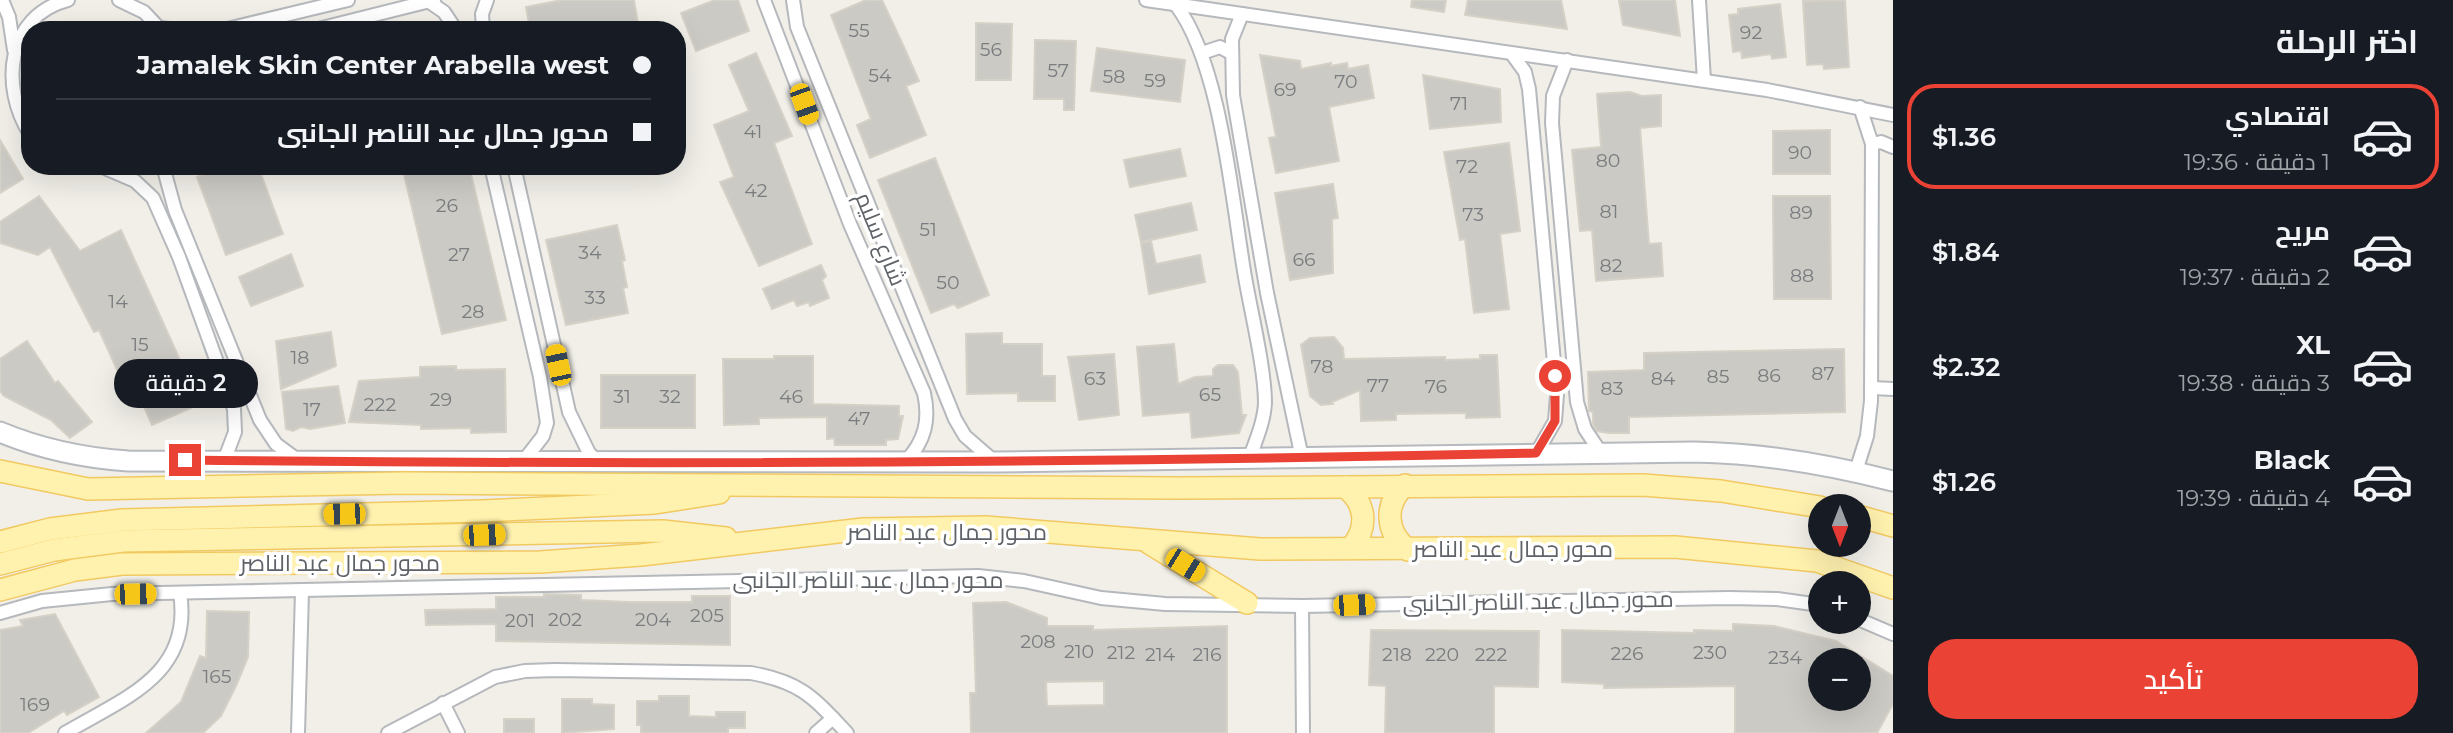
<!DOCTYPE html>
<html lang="ar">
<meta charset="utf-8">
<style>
:root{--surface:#171b24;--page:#20242c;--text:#f1f3f6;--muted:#9ea1a6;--line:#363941;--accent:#ea4335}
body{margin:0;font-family:Montserrat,Cairo,sans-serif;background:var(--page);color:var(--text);direction:rtl;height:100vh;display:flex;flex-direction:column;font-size:26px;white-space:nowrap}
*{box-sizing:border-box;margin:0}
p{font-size:23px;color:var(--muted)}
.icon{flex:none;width:38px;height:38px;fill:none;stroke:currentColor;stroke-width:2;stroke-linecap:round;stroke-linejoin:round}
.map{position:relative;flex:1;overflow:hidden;direction:ltr}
.sheet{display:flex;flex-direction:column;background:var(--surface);width:560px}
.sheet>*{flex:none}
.banner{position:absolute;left:21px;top:21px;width:665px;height:154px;border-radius:28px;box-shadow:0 7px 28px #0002;direction:rtl;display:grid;align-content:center;height:154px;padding:0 35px;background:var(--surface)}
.needle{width:46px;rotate:180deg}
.tools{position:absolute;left:1808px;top:494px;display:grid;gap:14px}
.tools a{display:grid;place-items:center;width:63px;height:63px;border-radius:50%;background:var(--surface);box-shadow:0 7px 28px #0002;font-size:35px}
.end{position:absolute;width:32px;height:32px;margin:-16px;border:9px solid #ea4335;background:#fff;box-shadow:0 0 0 4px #fff}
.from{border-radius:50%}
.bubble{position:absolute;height:49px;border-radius:24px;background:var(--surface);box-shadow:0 7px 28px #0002;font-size:23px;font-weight:600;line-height:49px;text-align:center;direction:rtl}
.car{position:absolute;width:21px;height:42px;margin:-21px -10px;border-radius:9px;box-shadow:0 0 5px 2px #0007;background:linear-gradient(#f5c518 24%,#345 0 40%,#f5c518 0 76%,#345 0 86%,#f5c518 0)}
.banner b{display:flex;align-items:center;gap:24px;height:66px;font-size:26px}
.banner b+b{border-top:2px solid var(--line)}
.banner i{width:18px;height:18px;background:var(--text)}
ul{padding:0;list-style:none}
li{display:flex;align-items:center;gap:21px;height:105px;margin:0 14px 10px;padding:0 21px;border:4px solid transparent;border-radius:28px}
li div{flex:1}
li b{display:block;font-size:26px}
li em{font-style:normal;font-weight:600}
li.selected{border-color:var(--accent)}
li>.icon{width:63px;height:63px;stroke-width:1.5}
h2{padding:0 35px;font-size:32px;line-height:84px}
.button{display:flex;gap:14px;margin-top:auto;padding:14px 35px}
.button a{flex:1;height:80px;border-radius:28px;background:var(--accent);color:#fff;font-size:28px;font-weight:600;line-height:80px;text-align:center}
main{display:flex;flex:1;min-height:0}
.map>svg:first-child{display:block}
.building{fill:#cccac5;stroke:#d6d1c6;stroke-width:2;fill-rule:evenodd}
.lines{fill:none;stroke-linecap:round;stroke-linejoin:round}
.street-casing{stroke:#b5b8bc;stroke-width:16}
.secondary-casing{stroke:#b6babf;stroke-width:23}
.primary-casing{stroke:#f2c960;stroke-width:24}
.street{stroke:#fff;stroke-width:12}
.secondary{stroke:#fff;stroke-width:19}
.primary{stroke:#fff2af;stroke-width:21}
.route{stroke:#ea4335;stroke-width:9}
.labels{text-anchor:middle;stroke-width:7;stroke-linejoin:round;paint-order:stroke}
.number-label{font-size:19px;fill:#7a7d7f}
.street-label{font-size:23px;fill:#5f6368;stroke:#fff}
</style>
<main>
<section class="sheet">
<h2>اختر الرحلة</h2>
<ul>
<li class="selected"><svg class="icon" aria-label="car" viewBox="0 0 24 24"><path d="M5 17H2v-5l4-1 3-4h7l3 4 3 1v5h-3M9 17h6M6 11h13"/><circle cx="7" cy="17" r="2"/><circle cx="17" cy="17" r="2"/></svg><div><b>اقتصادي</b><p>1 دقيقة · 19:36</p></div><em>$1.36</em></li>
<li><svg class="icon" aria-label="car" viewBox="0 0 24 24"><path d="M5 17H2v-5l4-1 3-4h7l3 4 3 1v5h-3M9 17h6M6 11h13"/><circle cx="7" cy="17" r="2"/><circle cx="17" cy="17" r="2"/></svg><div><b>مريح</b><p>2 دقيقة · 19:37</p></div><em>$1.84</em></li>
<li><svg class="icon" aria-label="car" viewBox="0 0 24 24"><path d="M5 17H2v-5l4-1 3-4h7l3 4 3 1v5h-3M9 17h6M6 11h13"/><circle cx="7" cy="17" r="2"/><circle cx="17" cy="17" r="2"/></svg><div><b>XL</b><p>3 دقيقة · 19:38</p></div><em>$2.32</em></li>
<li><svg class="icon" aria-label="car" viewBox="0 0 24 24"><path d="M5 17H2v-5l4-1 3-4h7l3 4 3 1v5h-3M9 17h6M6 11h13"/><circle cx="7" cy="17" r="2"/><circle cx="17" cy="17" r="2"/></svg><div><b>Black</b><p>4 دقيقة · 19:39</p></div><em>$1.26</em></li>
</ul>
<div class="button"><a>تأكيد</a></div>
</section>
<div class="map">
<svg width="1893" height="733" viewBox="0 0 1893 733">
<rect width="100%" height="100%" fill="#f1efe8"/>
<g class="building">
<path d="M 562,0 L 634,0 L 639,30 L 530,30 L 526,7 Z"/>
<path d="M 715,0 L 738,0 L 749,31 L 696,51 L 681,13 Z"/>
<path d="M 866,0 L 882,0 L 903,45 L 919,81 L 906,86 L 926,135 L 870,158 L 857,125 L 871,119 L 831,15 Z"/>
<path d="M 1412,0 L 1446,0 L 1444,12 L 1411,7 Z"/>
<path d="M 1468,0 L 1561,0 L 1567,29 L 1465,15 Z"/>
<path d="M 1619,0 L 1675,0 L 1680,36 L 1623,25 Z"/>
<path d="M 1845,0 L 1849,67 L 1824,69 L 1823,64 L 1807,65 L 1803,1 Z"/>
<path d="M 1780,4 L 1786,57 L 1772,59 L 1771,54 L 1742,58 L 1741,51 L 1733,52 L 1729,15 L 1738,14 L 1738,9 Z"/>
<path d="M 976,23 L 1012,24 L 1011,80 L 976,80 Z"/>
<path d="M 1035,40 L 1076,41 L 1074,110 L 1064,110 L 1064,99 L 1034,99 Z"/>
<path d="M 1097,48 L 1185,60 L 1180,102 L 1091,91 Z"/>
<path d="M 756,53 L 792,136 L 774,143 L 812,244 L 759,266 L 720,182 L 734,177 L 714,125 L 749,111 L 729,65 Z"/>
<path d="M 1260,55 L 1300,61 L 1301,69 L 1331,63 L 1331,66 L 1347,63 L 1348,69 L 1368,65 L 1374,98 L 1329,107 L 1339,161 L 1276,173 L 1269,138 L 1276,137 Z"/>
<path d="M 1423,75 L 1500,89 L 1501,122 L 1430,129 Z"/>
<path d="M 1630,92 L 1642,96 L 1661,95 L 1661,126 L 1640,128 L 1649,244 L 1661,243 L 1663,276 L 1596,281 L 1592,230 L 1580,231 L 1572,150 L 1601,147 L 1597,94 Z"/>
<path d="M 1830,130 L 1830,174 L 1773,174 L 1773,131 Z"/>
<path d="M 0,140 L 23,179 L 0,193 Z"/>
<path d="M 1509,143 L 1520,231 L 1500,234 L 1509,309 L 1474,313 L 1465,239 L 1460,240 L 1444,152 Z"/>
<path d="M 1180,149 L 1186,176 L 1130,187 L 1124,160 Z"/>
<path d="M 935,158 L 989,295 L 958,308 L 954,304 L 931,313 L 878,180 Z"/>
<path d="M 224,166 L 258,166 L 283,234 L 226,255 L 197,177 Z"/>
<path d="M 402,166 L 469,166 L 506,320 L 442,334 Z"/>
<path d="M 1333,184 L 1338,218 L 1332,219 L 1333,273 L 1290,280 L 1275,193 Z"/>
<path d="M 39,196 L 80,251 L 121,230 L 200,404 L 152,425 L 128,370 L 119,374 L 99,330 L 94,332 L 50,247 L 38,255 L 0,243 L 0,222 Z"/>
<path d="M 1773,196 L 1830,196 L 1831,299 L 1774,299 Z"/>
<path d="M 1191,203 L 1197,230 L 1141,242 L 1135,215 Z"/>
<path d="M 617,225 L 625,260 L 622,261 L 627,287 L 623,288 L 628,313 L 566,325 L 546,240 Z"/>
<path d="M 1151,241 L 1156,264 L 1200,255 L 1205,282 L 1149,294 L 1141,243 Z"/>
<path d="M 291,254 L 303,286 L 251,306 L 239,277 Z"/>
<path d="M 821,265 L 826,276 L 822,280 L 829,298 L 810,306 L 809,302 L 797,306 L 794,300 L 772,309 L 763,289 Z"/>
<path d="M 331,332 L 336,366 L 281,389 L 276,341 Z"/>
<path d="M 1002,333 L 1002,344 L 1042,344 L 1042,376 L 1055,376 L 1055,401 L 1018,401 L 1018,393 L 967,394 L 966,334 Z"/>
<path d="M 1334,337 L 1343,348 L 1344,359 L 1445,357 L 1445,360 L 1480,359 L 1480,355 L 1497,355 L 1500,417 L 1466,418 L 1466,413 L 1396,414 L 1396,420 L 1361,421 L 1360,390 L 1332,402 L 1333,404 L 1321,405 L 1310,396 L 1301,345 L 1310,338 Z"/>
<path d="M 27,341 L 55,383 L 58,381 L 92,422 L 70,438 L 51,420 L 4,396 L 0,391 L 0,359 Z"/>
<path d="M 1174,344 L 1178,384 L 1195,377 L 1213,376 L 1213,369 L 1218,365 L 1233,365 L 1238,372 L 1242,415 L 1246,415 L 1239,433 L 1192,438 L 1190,412 L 1143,416 L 1137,347 Z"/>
<path d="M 1844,349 L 1845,412 L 1629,417 L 1629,433 L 1609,433 L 1597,431 L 1593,424 L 1593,412 L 1589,411 L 1588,372 L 1644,370 L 1644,353 Z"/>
<path d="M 1114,354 L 1119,415 L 1079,420 L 1068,357 Z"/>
<path d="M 774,356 L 813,356 L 813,404 L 899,406 L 899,416 L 903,416 L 898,439 L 886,440 L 886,445 L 835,445 L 834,438 L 827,439 L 827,417 L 759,418 L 759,424 L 724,425 L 723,359 L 774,359 Z"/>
<path d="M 456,366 L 456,370 L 505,369 L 506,432 L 471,433 L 471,428 L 421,429 L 421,425 L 349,422 L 359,381 L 420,377 L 420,367 Z"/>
<rect x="601" y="375" width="94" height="53"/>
<path d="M 338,386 L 345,423 L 310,429 L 301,427 L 293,431 L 286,429 L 282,392 Z"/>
<path d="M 544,594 L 581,595 L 581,600 L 630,602 L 692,602 L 692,596 L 730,596 L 730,645 L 496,641 L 496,624 L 426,625 L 425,610 L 496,609 L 496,597 L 544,597 Z"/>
<path d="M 1006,602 L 1047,618 L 1047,626 L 1093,626 L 1093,630 L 1227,626 L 1227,733 L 971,733 L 970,693 L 976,693 L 973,603 ZM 1104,681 L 1104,705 L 1047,706 L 1046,682 Z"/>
<path d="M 207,611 L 249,612 L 248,657 L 236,686 L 221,716 L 203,733 L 146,733 L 181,702 L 200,656 L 206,658 Z"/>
<path d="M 55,614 L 99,697 L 67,715 L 64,711 L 28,733 L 0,733 L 0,630 L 23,626 L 20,620 Z"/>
<path d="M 1733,624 L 1774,626 L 1836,641 L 1893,676 L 1893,704 L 1877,733 L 1735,733 L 1735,686 L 1604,688 L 1604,684 L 1562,682 L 1562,630 L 1694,633 L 1694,630 L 1733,631 ZM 1820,660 L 1858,660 L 1858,698 L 1820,698 Z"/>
<path d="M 1371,630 L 1539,631 L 1538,687 L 1494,686 L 1494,733 L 1385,733 L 1386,686 L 1369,685 Z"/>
<path d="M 659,696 L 689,696 L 689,716 L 716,717 L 716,712 L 745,712 L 745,728 L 728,728 L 728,733 L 641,733 L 641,725 L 637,725 L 637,701 L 659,701 Z"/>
<path d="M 562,699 L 592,699 L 592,704 L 614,705 L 614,729 L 562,733 Z"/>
<rect x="504" y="719" width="30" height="14"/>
</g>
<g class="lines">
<defs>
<g id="street">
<path d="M 2,0 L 9,17 L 14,50"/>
<path d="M 119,0 L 144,12 L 161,30"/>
<path d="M 764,0 L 850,224 L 924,393 C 930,420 925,441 906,461"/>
<path d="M 793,0 L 797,27 L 955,419 L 965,436 L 995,462"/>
<path d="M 1146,0 L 1767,90 L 1893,115"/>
<path d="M 1699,0 L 1704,80"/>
<path d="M 428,1 L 444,12 L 456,30"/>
<path d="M 1176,5 C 1221,64 1232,201 1245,277 C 1251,312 1265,369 1265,403 C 1264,423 1255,442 1249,460"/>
<path d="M 1242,14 L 1232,39 L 1233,95 L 1267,293 L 1302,458"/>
<path d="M 160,28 L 179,30"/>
<path d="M 223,30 L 348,0"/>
<path d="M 314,30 L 434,0"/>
<path d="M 483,30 L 482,14 L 487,0"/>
<path d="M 1202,53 L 1220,47 L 1231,53"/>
<path d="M 1512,54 L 1525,72 L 1529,89 L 1557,395 L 1555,421 L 1536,454"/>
<path d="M 1567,60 L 1553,96 L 1552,123 L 1577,402 L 1585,429 L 1601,453"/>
<path d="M 30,134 C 0,87 6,16 68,0"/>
<path d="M 1872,144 L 1881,142 L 1893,147"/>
<path d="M 100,166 L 135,181 L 153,198 L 179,257 L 234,409 L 235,432 L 224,461"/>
<path d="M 163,166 L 175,210 L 260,420 L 276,444 L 299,461"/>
<path d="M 491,166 L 540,377 L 547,423 L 543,436 L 522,463"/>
<path d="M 514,166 L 569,412 L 589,453 L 600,464"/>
<path d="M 1872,388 L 1893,389"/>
<path d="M 1856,471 L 1867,436 L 1871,401 L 1872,144 L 1860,107"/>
<path d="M 1302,606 L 1303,733"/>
<path d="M 0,613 L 42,601 L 112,594 L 978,576 L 1024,581 L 1101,598 L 1165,604 L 1302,606 L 1729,598 L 1777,599 L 1820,605"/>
<path d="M 1858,619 L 1893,634"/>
<path d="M 443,703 L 458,733"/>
<path d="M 65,733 C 124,698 193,675 180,593"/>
<path d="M 298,733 L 302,592"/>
<path d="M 388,733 L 495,677 L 525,671 L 555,670 L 751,673 C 801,682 813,697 847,733"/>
<path d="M 816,733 L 833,718"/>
</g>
<path id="secondary" d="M 0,432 C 41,449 84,458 128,461 L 996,462 L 1694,452 C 1762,453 1827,464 1893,481"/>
<g id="primary">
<path d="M 0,471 L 88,489 L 404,483 L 1178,488 L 1643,485 L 1721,491 L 1820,507"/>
<path d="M 1405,485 C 1384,504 1385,532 1408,550"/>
<path d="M 1345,487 C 1366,503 1369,527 1351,548"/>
<path d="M 1858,516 L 1893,526"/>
<path d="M 0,542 L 50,529 L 122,520 L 482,511 L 655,503 L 719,493"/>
<path d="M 1149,543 L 1247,603"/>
<path d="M 0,564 L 54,550 L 123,541 L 663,531 L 726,538"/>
<path d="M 0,590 L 75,570 L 122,564 L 540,562 L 641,555 L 863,529 L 985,527 L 1260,549 L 1675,547 L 1817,561 L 1893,588"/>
</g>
</defs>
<use href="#street" class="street-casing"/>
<use href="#secondary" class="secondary-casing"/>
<use href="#primary" class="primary-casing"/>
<use href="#street" class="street"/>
<use href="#secondary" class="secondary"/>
<use href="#primary" class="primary"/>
</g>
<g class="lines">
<path class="route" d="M 185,460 C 635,465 1085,463 1536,453 L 1555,421 L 1555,376"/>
</g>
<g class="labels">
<g class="number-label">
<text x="859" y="37">55</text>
<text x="1751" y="39">92</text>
<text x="991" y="56">56</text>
<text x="1058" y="77">57</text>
<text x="880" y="82">54</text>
<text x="1114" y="83">58</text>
<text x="1155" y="87">59</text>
<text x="1346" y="88">70</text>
<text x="1285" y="96">69</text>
<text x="1459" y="110">71</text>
<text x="753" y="138">41</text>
<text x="1800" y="159">90</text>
<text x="1608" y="167">80</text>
<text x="1467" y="173">72</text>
<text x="756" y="197">42</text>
<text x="447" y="212">26</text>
<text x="1609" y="218">81</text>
<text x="1801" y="219">89</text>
<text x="1473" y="221">73</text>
<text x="928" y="236">51</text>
<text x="590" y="259">34</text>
<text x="459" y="261">27</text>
<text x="1304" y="266">66</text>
<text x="1611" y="272">82</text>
<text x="1802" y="282">88</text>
<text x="948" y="289">50</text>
<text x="595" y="304">33</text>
<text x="118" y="308">14</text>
<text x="473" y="318">28</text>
<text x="140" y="351">15</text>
<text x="300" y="364">18</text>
<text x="1322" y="373">78</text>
<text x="1823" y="380">87</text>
<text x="1769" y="382">86</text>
<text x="1718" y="383">85</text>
<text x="1095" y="385">63</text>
<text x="1663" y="385">84</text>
<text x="1378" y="392">77</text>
<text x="1436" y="393">76</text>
<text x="1612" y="395">83</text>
<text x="1210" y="401">65</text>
<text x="622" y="403">31</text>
<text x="670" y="403">32</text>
<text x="791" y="403">46</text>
<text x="441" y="406">29</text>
<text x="380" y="411">222</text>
<text x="312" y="416">17</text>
<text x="859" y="425">47</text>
<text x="707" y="622">205</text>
<text x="565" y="626">202</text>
<text x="653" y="626">204</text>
<text x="520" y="627">201</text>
<text x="1038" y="648">208</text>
<text x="1079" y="658">210</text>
<text x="1121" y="659">212</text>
<text x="1710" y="659">230</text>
<text x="1627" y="660">226</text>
<text x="1160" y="661">214</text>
<text x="1207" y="661">216</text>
<text x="1397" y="661">218</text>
<text x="1442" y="661">220</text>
<text x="1491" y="661">222</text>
<text x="1785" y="664">234</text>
<text x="217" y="683">165</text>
<text x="35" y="711">169</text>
</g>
<g class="street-label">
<text transform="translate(881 239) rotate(68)" y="8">شارع سليم</text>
<text x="947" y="540">محور جمال عبد الناصر</text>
<text x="1513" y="557">محور جمال عبد الناصر</text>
<text x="340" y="571">محور جمال عبد الناصر</text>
<text x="868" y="588">محور جمال عبد الناصر الجانبى</text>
<text transform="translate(1538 601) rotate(-1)" y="8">محور جمال عبد الناصر الجانبى</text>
</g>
</g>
</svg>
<div class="tools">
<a><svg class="needle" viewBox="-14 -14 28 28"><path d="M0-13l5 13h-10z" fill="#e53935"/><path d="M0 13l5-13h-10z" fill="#9ea1a6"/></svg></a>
<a>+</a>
<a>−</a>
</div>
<i class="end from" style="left:1555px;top:376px"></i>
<i class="end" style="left:185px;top:460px"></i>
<div class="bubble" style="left:114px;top:359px;width:144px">2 دقيقة</div>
<i class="car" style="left:804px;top:104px;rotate:160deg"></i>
<i class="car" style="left:558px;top:365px;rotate:348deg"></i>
<i class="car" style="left:344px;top:514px;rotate:269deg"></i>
<i class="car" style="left:484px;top:535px;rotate:88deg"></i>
<i class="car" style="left:1185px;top:565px;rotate:122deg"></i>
<i class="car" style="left:135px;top:594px;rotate:89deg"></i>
<i class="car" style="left:1354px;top:605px;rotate:88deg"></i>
<div class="banner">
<b><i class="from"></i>Jamalek Skin Center Arabella west</b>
<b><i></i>محور جمال عبد الناصر الجانبى</b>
</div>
</div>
</main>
